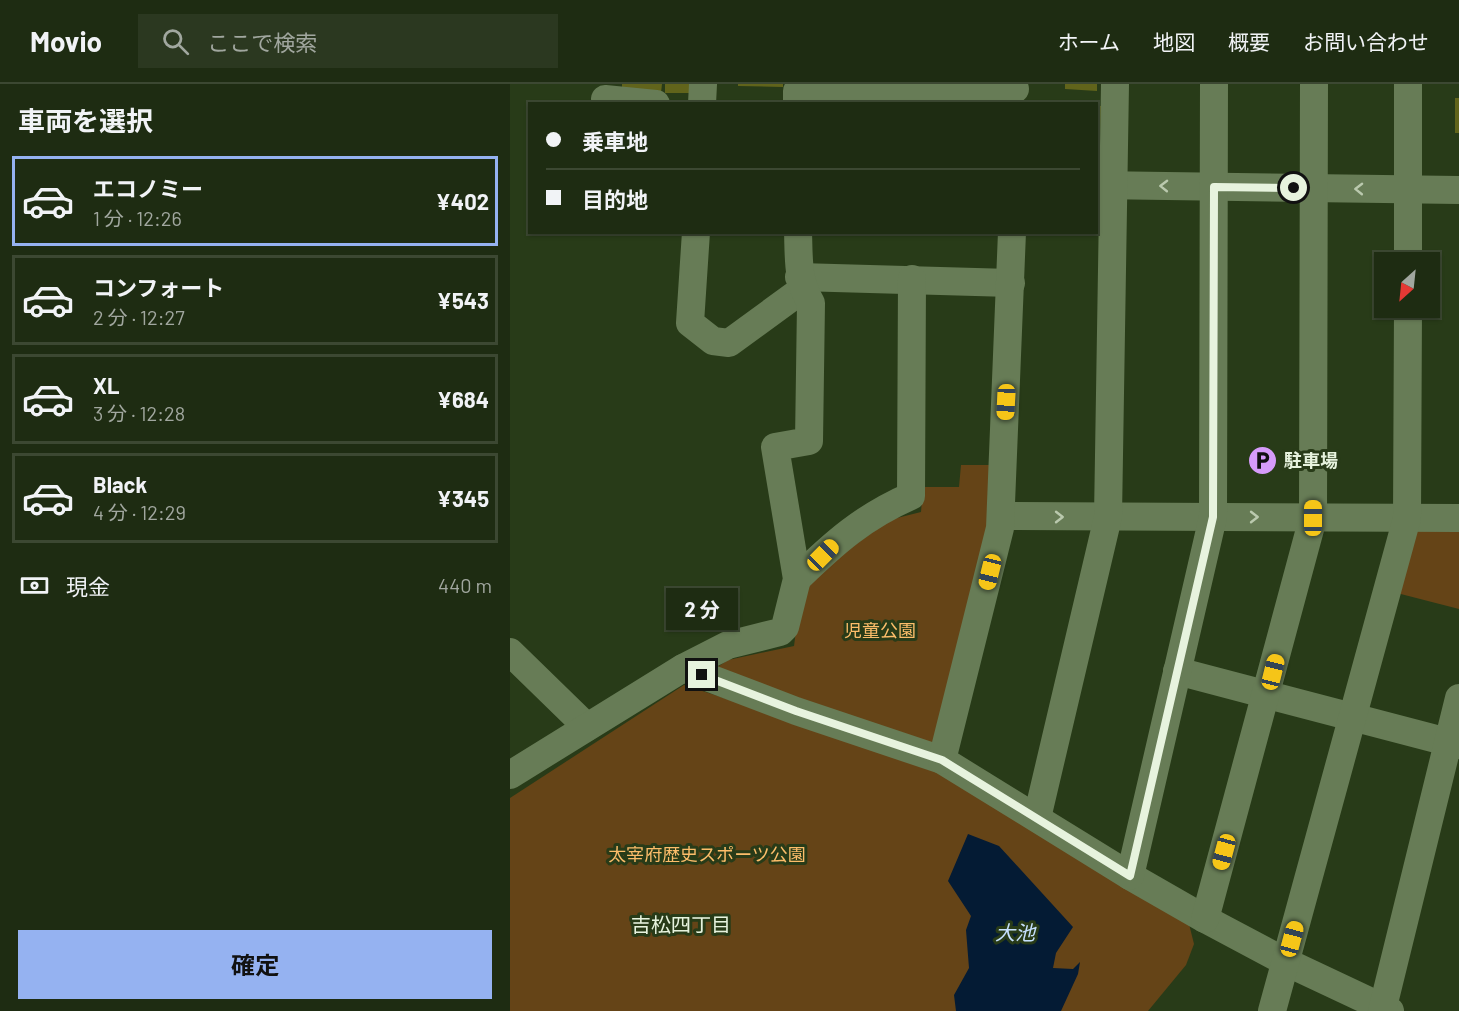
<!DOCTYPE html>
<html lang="ja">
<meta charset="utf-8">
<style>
:root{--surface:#1e2c12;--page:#2b3820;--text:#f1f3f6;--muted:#a1a79f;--line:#3c4832;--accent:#95b2f1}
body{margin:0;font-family:Barlow,"Noto Sans JP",sans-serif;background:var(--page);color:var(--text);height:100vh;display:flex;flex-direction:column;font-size:22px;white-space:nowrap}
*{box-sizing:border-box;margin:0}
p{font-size:20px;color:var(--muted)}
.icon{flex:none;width:33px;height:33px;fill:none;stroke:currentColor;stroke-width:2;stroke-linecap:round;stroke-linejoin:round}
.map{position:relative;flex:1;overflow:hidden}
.side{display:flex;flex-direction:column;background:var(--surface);width:510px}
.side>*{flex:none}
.banner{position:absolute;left:18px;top:18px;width:570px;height:132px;border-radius:0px;box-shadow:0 2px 4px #0004,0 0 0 2px var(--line);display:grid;align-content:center;height:132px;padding:0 18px;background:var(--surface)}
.needle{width:39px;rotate:207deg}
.tools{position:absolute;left:864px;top:168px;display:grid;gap:12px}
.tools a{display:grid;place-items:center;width:66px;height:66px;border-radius:0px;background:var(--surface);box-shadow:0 2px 4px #0004,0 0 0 2px var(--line);font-size:30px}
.end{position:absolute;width:27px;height:27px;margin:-14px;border:8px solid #e7f3de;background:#111;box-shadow:0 0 0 3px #111}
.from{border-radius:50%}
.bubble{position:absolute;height:42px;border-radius:0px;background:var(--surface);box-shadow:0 2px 4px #0004,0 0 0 2px var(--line);font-size:20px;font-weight:700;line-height:42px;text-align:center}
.car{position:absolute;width:18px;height:36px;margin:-18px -9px;border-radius:8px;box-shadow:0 0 4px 2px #0007;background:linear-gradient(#f5c518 24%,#345 0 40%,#f5c518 0 76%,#345 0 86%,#f5c518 0)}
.banner b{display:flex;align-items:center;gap:21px;height:57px;font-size:22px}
.banner b+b{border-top:2px solid var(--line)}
.banner i{width:15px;height:15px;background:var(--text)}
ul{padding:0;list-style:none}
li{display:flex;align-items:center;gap:18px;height:90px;margin:0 12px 9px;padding:0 6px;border:3px solid var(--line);border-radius:0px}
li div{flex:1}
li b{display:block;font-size:22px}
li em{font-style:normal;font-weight:700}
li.active{border-color:var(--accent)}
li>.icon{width:54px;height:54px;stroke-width:1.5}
h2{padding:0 18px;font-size:27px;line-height:72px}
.pay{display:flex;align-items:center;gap:15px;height:66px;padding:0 18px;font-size:22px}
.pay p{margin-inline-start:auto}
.button{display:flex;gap:12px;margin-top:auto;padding:12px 18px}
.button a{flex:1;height:69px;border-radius:0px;background:var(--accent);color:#111;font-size:24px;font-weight:700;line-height:69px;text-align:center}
header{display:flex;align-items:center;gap:36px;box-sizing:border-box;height:84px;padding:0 30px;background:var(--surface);border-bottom:2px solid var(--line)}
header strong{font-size:28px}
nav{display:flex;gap:33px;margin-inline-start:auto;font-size:21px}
.search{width:420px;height:54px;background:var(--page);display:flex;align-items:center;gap:15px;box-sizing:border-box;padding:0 21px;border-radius:0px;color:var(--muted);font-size:22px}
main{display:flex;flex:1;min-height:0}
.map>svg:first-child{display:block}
.green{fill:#654417}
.water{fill:#041b34}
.building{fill:#61641b}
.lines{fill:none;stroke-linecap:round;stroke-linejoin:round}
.minor{stroke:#677c56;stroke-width:28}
.oneway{stroke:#bac9ae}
.route{stroke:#e7f3de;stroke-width:8}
.labels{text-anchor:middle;stroke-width:6;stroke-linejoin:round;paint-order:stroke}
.poi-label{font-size:18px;font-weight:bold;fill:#e7f3de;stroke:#283b18;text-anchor:start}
.park-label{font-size:18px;fill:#fcbd6a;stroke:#283b18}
.neighbourhood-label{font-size:20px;fill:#e7f3de;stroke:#283b18}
.water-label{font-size:20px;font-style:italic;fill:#c6e0fe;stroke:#283b18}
</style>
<header>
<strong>Movio</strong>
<div class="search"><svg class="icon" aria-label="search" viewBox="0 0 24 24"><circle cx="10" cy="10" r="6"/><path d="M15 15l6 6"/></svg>ここで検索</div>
<nav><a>ホーム</a><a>地図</a><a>概要</a><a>お問い合わせ</a></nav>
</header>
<main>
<section class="side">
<h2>車両を選択</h2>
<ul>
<li class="active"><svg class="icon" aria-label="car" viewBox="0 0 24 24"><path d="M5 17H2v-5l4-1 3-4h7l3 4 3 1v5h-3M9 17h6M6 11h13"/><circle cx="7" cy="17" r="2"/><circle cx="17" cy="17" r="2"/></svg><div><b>エコノミー</b><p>1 分 · 12:26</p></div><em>¥402</em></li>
<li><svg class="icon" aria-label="car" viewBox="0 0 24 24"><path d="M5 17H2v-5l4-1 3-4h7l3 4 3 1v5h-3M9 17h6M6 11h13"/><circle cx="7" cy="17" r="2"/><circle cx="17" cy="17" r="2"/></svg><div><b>コンフォート</b><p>2 分 · 12:27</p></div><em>¥543</em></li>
<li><svg class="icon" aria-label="car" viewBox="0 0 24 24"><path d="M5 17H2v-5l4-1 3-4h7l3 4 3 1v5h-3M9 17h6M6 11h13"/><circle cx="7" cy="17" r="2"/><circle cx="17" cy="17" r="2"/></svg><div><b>XL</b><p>3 分 · 12:28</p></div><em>¥684</em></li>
<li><svg class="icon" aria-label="car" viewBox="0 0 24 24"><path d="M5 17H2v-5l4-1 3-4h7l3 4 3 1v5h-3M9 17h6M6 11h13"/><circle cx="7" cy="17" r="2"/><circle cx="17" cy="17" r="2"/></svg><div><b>Black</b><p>4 分 · 12:29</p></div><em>¥345</em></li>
</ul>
<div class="pay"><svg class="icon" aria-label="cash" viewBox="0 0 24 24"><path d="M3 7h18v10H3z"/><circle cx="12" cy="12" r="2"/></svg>現金<p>440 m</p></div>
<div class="button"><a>確定</a></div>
</section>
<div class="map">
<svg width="949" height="927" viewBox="0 0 949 927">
<rect width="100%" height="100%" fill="#283b18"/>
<g class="green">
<path d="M 451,381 L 483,381 L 485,440 L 427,667 L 200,588 L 218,576 L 284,562 L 292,500 L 379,436 L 411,428 L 413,403 L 449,403 Z"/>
<path d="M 949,441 L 949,525 L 883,508 L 900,448 Z"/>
<path d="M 174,601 L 423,682 L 678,836 L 684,860 L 676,881 L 638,927 L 0,927 L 0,714 Z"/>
</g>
<path class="water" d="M 458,750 L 489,762 L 563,843 L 546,869 L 543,884 L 563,885 L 570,878 L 568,890 L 551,927 L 446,927 L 444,911 L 459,884 L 456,846 L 461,832 L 438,797 Z"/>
<g class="building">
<path d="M 112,0 L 152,0 L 151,9 L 112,7 Z"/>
<rect x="155" y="0" width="25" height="9"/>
<path d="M 228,0 L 273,0 L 273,3 L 228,2 Z"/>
<path d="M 555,0 L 587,0 L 587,7 L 555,5 Z"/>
<rect x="945" y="14" width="4" height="35"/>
<path d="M 18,22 L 20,23 L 20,52 L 16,52 Z"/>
<path d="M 586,22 L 591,22 L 590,52 L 586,52 Z"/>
</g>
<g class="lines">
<g class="minor">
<path d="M 95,15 L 146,20"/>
<path d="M 192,20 L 193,0"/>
<path d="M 287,20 L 287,7 L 505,5"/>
<path d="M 586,101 L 949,106"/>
<path d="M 186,148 L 180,239 L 203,257 L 219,259 L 293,205"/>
<path d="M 898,178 L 898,0"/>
<path d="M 289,193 L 501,199"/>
<path d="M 491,432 L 949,434"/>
<path d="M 287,495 C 324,459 353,433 401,412 L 402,195"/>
<path d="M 0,568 L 77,643"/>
<path d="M 173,584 L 286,627 L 432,676 L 620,792 L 695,835 L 776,878 L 880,927"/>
<path d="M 667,587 L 949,661"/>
<path d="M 432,676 L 490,444 L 502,148"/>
<path d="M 0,691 L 173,584 L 218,561 L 270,548 L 275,543 L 287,495 L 265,363 L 299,357 L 301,219 C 287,196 289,174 288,148"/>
<path d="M 527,734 L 598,433 L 605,0"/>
<path d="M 620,792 L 703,433 L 704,0"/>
<path d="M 695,835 L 803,434 L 804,0"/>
<path d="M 762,927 L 897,434 L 898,224"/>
<path d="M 872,927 L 949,614"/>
</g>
</g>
<defs><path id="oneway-chevron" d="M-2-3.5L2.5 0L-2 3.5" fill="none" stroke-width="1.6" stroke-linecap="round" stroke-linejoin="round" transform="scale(1.5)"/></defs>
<g class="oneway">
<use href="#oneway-chevron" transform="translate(654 102) rotate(-179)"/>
<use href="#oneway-chevron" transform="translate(849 105) rotate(-179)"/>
<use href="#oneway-chevron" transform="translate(549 433)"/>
<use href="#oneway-chevron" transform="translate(744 433)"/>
</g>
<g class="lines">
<path class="route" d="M 192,591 L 286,627 L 432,676 L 620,792 L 703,433 L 704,103 L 784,104"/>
</g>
<defs>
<symbol id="parking-disc" viewBox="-11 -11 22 22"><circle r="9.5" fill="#d69bfa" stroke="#283b18"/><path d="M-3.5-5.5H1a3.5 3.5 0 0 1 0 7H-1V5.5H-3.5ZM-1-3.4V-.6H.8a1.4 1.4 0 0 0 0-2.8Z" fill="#111"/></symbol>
</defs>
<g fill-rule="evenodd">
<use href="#parking-disc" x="736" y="360" width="33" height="33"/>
</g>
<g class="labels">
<g class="poi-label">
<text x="774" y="383">駐車場</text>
</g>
<g class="park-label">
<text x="370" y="553">児童公園</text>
<text x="197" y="777">太宰府歴史スポーツ公園</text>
</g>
<g class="neighbourhood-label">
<text x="171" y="848">吉松四丁目</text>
</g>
<g class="water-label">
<text x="505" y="856">大池</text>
</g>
</g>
</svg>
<div class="tools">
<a><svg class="needle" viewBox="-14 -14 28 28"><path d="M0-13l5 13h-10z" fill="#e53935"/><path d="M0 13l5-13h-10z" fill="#a1a79f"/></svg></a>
</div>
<i class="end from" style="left:784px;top:104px"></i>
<i class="end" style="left:192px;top:591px"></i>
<div class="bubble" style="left:156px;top:504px;width:72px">2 分</div>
<i class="car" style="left:496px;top:318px;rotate:183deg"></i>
<i class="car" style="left:803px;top:434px;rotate:0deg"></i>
<i class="car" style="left:313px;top:471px;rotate:45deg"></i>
<i class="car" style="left:480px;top:488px;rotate:194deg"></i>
<i class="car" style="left:763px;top:588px;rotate:14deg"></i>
<i class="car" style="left:714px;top:768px;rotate:195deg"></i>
<i class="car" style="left:782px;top:855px;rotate:15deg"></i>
<div class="banner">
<b><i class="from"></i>乗車地</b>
<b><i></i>目的地</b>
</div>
</div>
</main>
